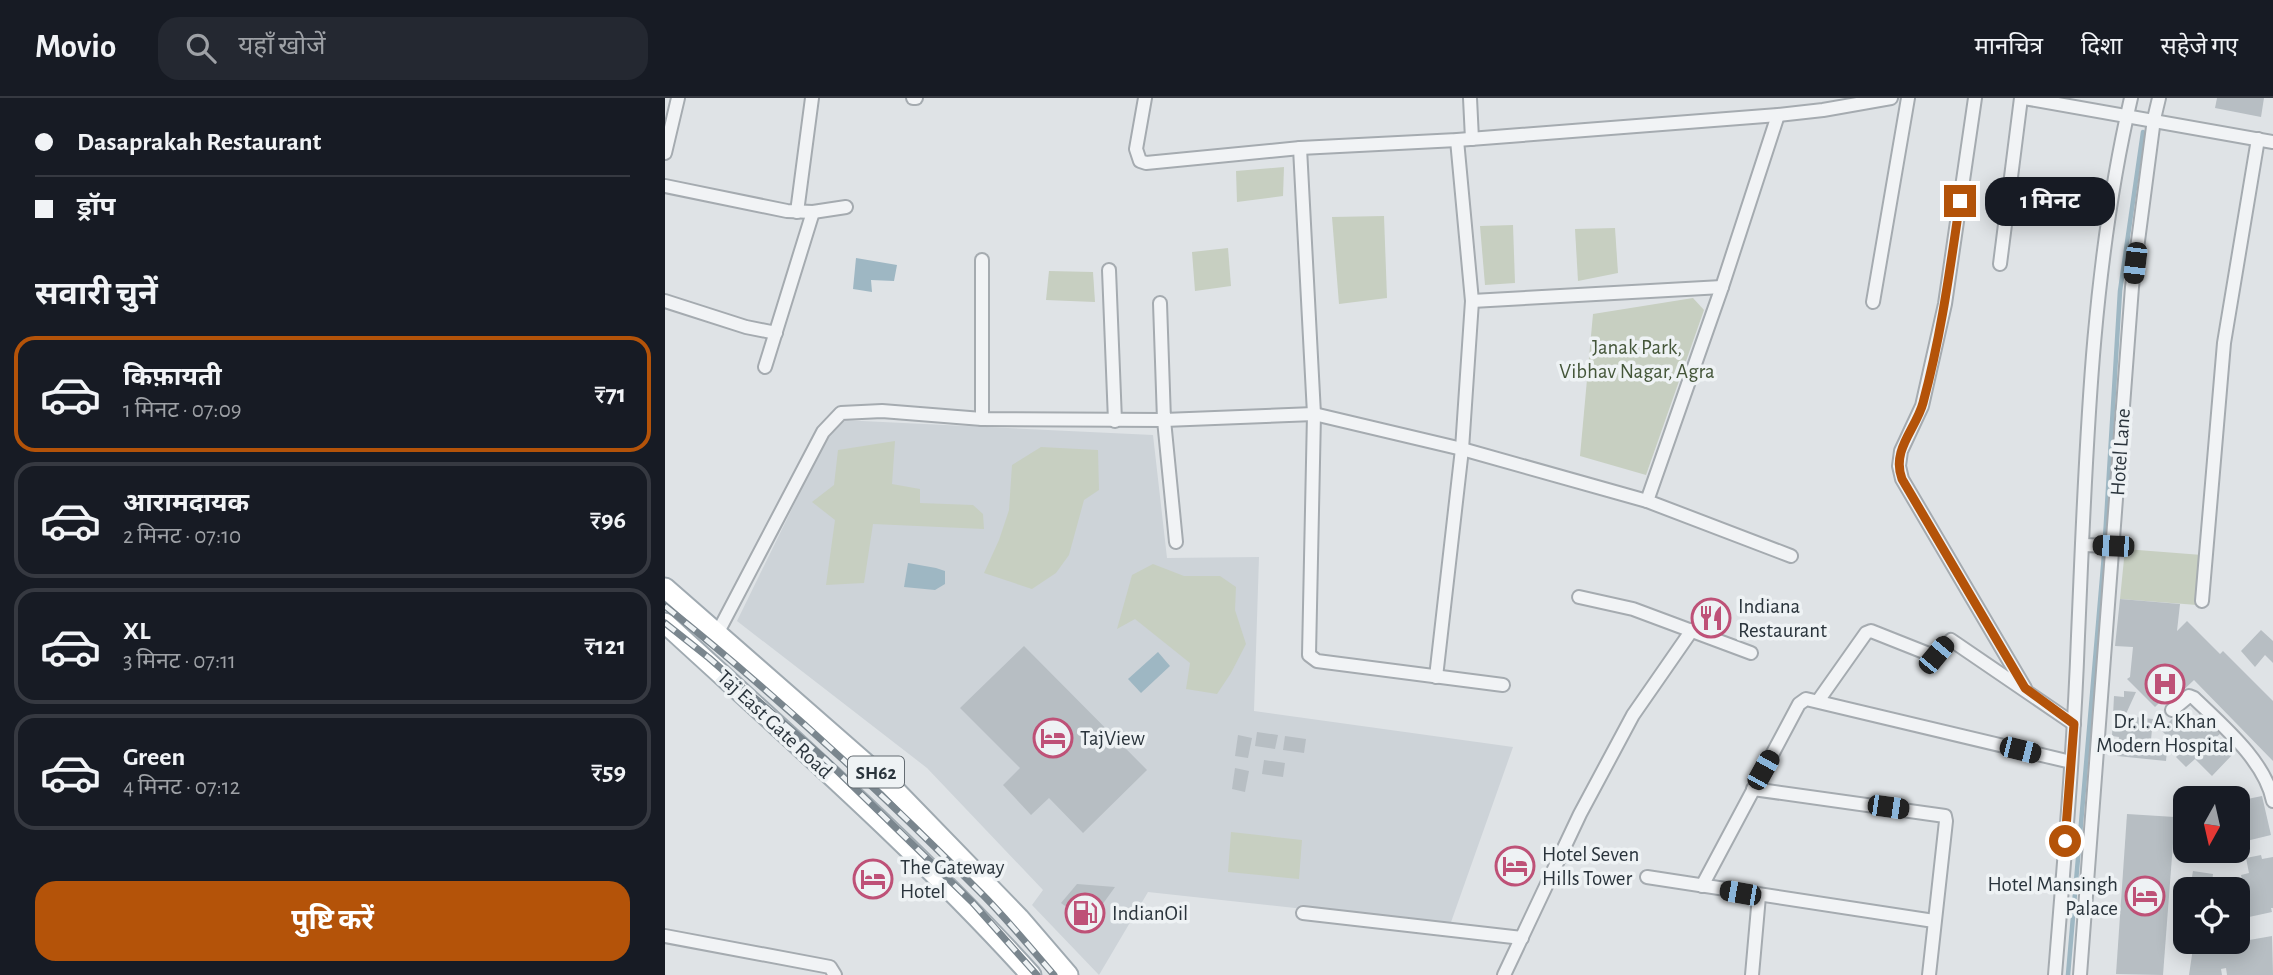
<!DOCTYPE html>
<html lang="hi">
<meta charset="utf-8">
<style>
:root{--surface:#171b24;--page:#242831;--text:#f1f3f6;--muted:#9ea1a6;--line:#363941;--accent:#b45309}
body{margin:0;font-family:"Alegreya Sans","Noto Sans Devanagari",sans-serif;background:var(--page);color:var(--text);height:100vh;display:flex;flex-direction:column;font-size:26px;white-space:nowrap}
*{box-sizing:border-box;margin:0}
p{font-size:23px;color:var(--muted)}
.icon{flex:none;width:38px;height:38px;fill:none;stroke:currentColor;stroke-width:2;stroke-linecap:round;stroke-linejoin:round}
.map{position:relative;flex:1;overflow:hidden}
.drawer{display:flex;flex-direction:column;background:var(--surface);width:665px}
.drawer>*{flex:none}
.hud{display:grid;align-content:center;height:154px;padding:0 35px;background:var(--surface)}
.needle{width:46px;rotate:188deg}
.tools{position:absolute;left:1508px;top:688px;display:grid;gap:14px}
.tools a{display:grid;place-items:center;width:77px;height:77px;border-radius:14px;background:var(--surface);box-shadow:0 4px 18px #0003;font-size:35px}
.end{position:absolute;width:32px;height:32px;margin:-16px;border:9px solid #b45309;background:#fff;box-shadow:0 0 0 4px #fff}
.from{border-radius:50%}
.bubble{position:absolute;height:49px;border-radius:21px;background:var(--surface);box-shadow:0 4px 18px #0003;font-size:23px;font-weight:700;line-height:49px;text-align:center}
.car{position:absolute;width:21px;height:42px;margin:-21px -10px;border-radius:9px;box-shadow:0 0 5px 2px #0007;background:linear-gradient(#222 24%,#8ab4d8 0 40%,#222 0 76%,#8ab4d8 0 86%,#222 0)}
.hud b{display:flex;align-items:center;gap:24px;height:66px;font-size:26px}
.hud b+b{border-top:2px solid var(--line)}
.hud i{width:18px;height:18px;background:var(--text)}
ul{padding:0;list-style:none}
li{display:flex;align-items:center;gap:21px;height:116px;margin:0 14px 10px;padding:0 21px;border:4px solid var(--line);border-radius:21px}
li div{flex:1}
li b{display:block;font-size:26px}
li em{font-style:normal;font-weight:700}
li.active{border-color:var(--accent)}
li>.icon{width:63px;height:63px;stroke-width:1.5}
h2{padding:0 35px;font-size:32px;line-height:84px}
.primary-button{display:flex;gap:14px;margin-top:auto;padding:14px 35px}
.primary-button a{flex:1;height:80px;border-radius:21px;background:var(--accent);color:#fff;font-size:28px;font-weight:700;line-height:80px;text-align:center}
header{display:flex;align-items:center;gap:42px;box-sizing:border-box;height:98px;padding:0 35px;background:var(--surface);border-bottom:2px solid var(--line)}
header strong{font-size:33px}
nav{display:flex;gap:38px;margin-inline-start:auto;font-size:24px}
.search{width:490px;height:63px;background:var(--page);display:flex;align-items:center;gap:18px;box-sizing:border-box;padding:0 24px;border-radius:21px;color:var(--muted);font-size:26px}
main{display:flex;flex:1;min-height:0}
.map>svg:first-child{display:block}
.built{fill:#cdd3d8}
.green{fill:#c7cfc1}
.water{fill:#9eb7c3}
.lines{fill:none;stroke-linecap:round;stroke-linejoin:round}
.stream{stroke:#9eb7c3;stroke-width:4.5}
.building{fill:#b7bec3}
.minor-casing{stroke:#a5abb0;stroke-width:16}
.primary-casing{stroke:#a0aab1;stroke-width:23}
.minor{stroke:#f1f3f5;stroke-width:12}
.primary{stroke:#fff;stroke-width:19}
.rail-casing{stroke:#7a868e;stroke-width:7}
.rail{stroke:#eef2f4;stroke-width:4.5;stroke-dasharray:13;stroke-linecap:butt}
.route{stroke:#b45309;stroke-width:9}
.labels{text-anchor:middle;stroke-width:7;stroke-linejoin:round;paint-order:stroke}
.shield{fill:#eef2f4;stroke:#656d73;stroke-width:2}
.shield-label{font-size:19px;font-weight:bold;fill:#2a343c}
.park-label{font-size:21px;fill:#445639;stroke:#eef2f4}
.street-label{font-size:21px;fill:#2a343c;stroke:#eef2f4}
.poi-label{font-size:21px;fill:#2a343c;stroke:#eef2f4;text-anchor:start}
</style>
<header>
<strong>Movio</strong>
<div class="search"><svg class="icon" aria-label="search" viewBox="0 0 24 24"><circle cx="10" cy="10" r="6"/><path d="M15 15l6 6"/></svg>यहाँ खोजें</div>
<nav><a>मानचित्र</a><a>दिशा</a><a>सहेजे गए</a></nav>
</header>
<main>
<section class="drawer">
<div class="hud">
<b><i class="from"></i>Dasaprakah Restaurant</b>
<b><i></i>ड्रॉप</b>
</div>
<h2>सवारी चुनें</h2>
<ul>
<li class="active"><svg class="icon" aria-label="car" viewBox="0 0 24 24"><path d="M5 17H2v-5l4-1 3-4h7l3 4 3 1v5h-3M9 17h6M6 11h13"/><circle cx="7" cy="17" r="2"/><circle cx="17" cy="17" r="2"/></svg><div><b>किफ़ायती</b><p>1 मिनट · 07:09</p></div><em>₹71</em></li>
<li><svg class="icon" aria-label="car" viewBox="0 0 24 24"><path d="M5 17H2v-5l4-1 3-4h7l3 4 3 1v5h-3M9 17h6M6 11h13"/><circle cx="7" cy="17" r="2"/><circle cx="17" cy="17" r="2"/></svg><div><b>आरामदायक</b><p>2 मिनट · 07:10</p></div><em>₹96</em></li>
<li><svg class="icon" aria-label="car" viewBox="0 0 24 24"><path d="M5 17H2v-5l4-1 3-4h7l3 4 3 1v5h-3M9 17h6M6 11h13"/><circle cx="7" cy="17" r="2"/><circle cx="17" cy="17" r="2"/></svg><div><b>XL</b><p>3 मिनट · 07:11</p></div><em>₹121</em></li>
<li><svg class="icon" aria-label="car" viewBox="0 0 24 24"><path d="M5 17H2v-5l4-1 3-4h7l3 4 3 1v5h-3M9 17h6M6 11h13"/><circle cx="7" cy="17" r="2"/><circle cx="17" cy="17" r="2"/></svg><div><b>Green</b><p>4 मिनट · 07:12</p></div><em>₹59</em></li>
</ul>
<div class="primary-button"><a>पुष्टि करें</a></div>
</section>
<div class="map">
<svg width="1608" height="877" viewBox="0 0 1608 877">
<rect width="100%" height="100%" fill="#dfe3e6"/>
<path class="built" d="M 176,322 L 488,337 L 502,460 L 594,459 L 589,613 L 848,649 L 785,827 L 483,794 L 434,877 L 367,807 L 378,792 L 262,670 L 72,523 L 168,327 Z"/>
<g class="green">
<path d="M 619,69 L 618,98 L 572,104 L 571,73 Z"/>
<path d="M 719,118 L 722,200 L 674,206 L 667,119 Z"/>
<path d="M 848,127 L 850,185 L 820,187 L 815,128 Z"/>
<path d="M 950,130 L 953,175 L 913,183 L 910,131 Z"/>
<path d="M 563,150 L 566,188 L 530,193 L 527,154 Z"/>
<path d="M 384,173 L 428,174 L 430,204 L 381,202 Z"/>
<path d="M 1028,200 L 1039,212 L 981,377 L 915,358 L 928,216 Z"/>
<path d="M 230,343 L 227,386 L 255,391 L 255,405 L 308,407 L 318,416 L 319,431 L 208,426 L 199,485 L 161,487 L 170,422 L 147,404 L 169,387 L 173,352 Z"/>
<path d="M 376,349 L 433,352 L 434,392 L 419,402 L 404,457 L 391,475 L 367,491 L 319,475 L 334,442 L 344,412 L 347,367 Z"/>
<path d="M 1460,451 L 1537,457 L 1532,507 L 1455,501 Z"/>
<path d="M 488,466 L 519,478 L 555,478 L 571,489 L 570,512 L 581,546 L 566,575 L 552,596 L 521,591 L 525,565 L 470,521 L 452,531 L 467,477 Z"/>
<path d="M 566,734 L 637,742 L 634,781 L 563,774 Z"/>
</g>
<g class="water">
<path d="M 191,160 L 232,167 L 229,183 L 206,182 L 207,194 L 188,191 Z"/>
<path d="M 243,465 L 271,470 L 280,473 L 280,486 L 270,492 L 239,489 Z"/>
<path d="M 493,554 L 505,568 L 476,595 L 463,581 Z"/>
<path d="M 1518,698 L 1522,700 L 1521,700 L 1521,740 L 1514,736 C 1513,723 1512,712 1513,701 Z"/>
</g>
<g class="lines">
<path class="stream" d="M 1403,877 L 1439,457 L 1455,193 L 1478,34"/>
</g>
<g class="building">
<path d="M 1552,0 L 1599,0 L 1596,19 L 1550,10 Z"/>
<path d="M 1455,501 L 1515,506 L 1512,533 L 1522,523 L 1555,556 L 1558,553 L 1608,603 L 1608,663 L 1529,582 L 1507,603 L 1502,597 L 1490,609 L 1462,581 L 1465,579 L 1468,549 L 1450,548 Z"/>
<path d="M 1596,532 L 1608,543 L 1608,565 L 1600,557 L 1590,569 L 1576,553 Z"/>
<path d="M 359,548 L 482,672 L 418,735 L 384,700 L 366,717 L 338,687 L 355,670 L 295,610 Z"/>
<path d="M 1459,593 L 1471,594 L 1460,618 L 1488,621 L 1485,652 L 1502,653 L 1501,663 L 1452,658 L 1454,639 L 1447,638 L 1449,598 L 1459,599 Z"/>
<path d="M 1535,616 L 1555,636 L 1550,640 L 1567,657 L 1547,678 L 1530,661 L 1521,669 L 1511,659 L 1523,647 L 1515,640 L 1510,646 L 1496,632 L 1511,617 L 1522,629 Z"/>
<path d="M 592,634 L 613,637 L 610,651 L 590,648 Z"/>
<path d="M 573,637 L 587,640 L 583,660 L 570,658 Z"/>
<path d="M 620,638 L 641,641 L 639,655 L 618,652 Z"/>
<path d="M 599,662 L 620,665 L 618,679 L 597,676 Z"/>
<path d="M 570,670 L 584,673 L 580,694 L 567,691 Z"/>
<path d="M 1597,698 L 1606,737 L 1573,745 L 1573,703 Z"/>
<path d="M 1462,716 L 1510,719 L 1498,877 L 1451,876 Z"/>
<path d="M 1596,757 L 1597,761 L 1608,759 L 1608,810 L 1606,810 L 1607,814 L 1584,819 L 1576,777 L 1584,775 L 1581,760 Z"/>
<path d="M 1528,773 L 1548,776 L 1546,791 L 1525,791 Z"/>
<path d="M 412,786 L 450,789 L 424,825 L 396,805 Z"/>
<path d="M 1607,838 L 1608,877 L 1562,877 L 1561,870 L 1556,871 L 1557,877 L 1524,877 L 1528,850 L 1557,846 L 1556,844 L 1573,844 Z"/>
</g>
<g class="lines">
<defs>
<g id="minor">
<path d="M 248,0 L 251,0"/>
<path d="M 480,0 L 471,51 L 475,63 L 481,65 L 635,50 L 792,42 L 1113,17 L 1158,12 L 1226,0"/>
<path d="M 805,0 L 807,41"/>
<path d="M 1310,0 L 1280,206 L 1257,308 L 1236,353 L 1234,368 L 1237,381 L 1360,590"/>
<path d="M 1359,0 L 1608,44"/>
<path d="M 635,50 L 649,316 L 644,557 L 652,563 L 838,587"/>
<path d="M 0,55 L 13,0"/>
<path d="M 0,88 L 122,113 L 148,114 L 181,109"/>
<path d="M 132,114 L 147,0"/>
<path d="M 317,162 L 317,321"/>
<path d="M 1335,166 L 1356,0"/>
<path d="M 444,172 L 450,323"/>
<path d="M 0,203 L 81,229 L 111,235"/>
<path d="M 807,203 L 1057,189"/>
<path d="M 1208,204 L 1243,0"/>
<path d="M 495,205 L 499,322 L 649,316 L 797,351 L 982,403 L 1057,189 L 1113,17"/>
<path d="M 100,269 L 148,114"/>
<path d="M 982,403 L 1126,458"/>
<path d="M 1417,447 L 1448,448"/>
<path d="M 914,499 L 968,511 L 1086,555"/>
<path d="M 1537,503 L 1559,245 L 1593,41"/>
<path d="M 53,534 L 158,334 L 176,315 L 217,313 L 317,321 L 499,322 L 511,444"/>
<path d="M 771,579 L 797,351 L 807,203 L 792,42"/>
<path d="M 1153,603 L 1201,535 L 1206,533 L 1269,558 L 1286,542 L 1409,626"/>
<path d="M 1507,612 L 1524,598 L 1529,600 C 1558,628 1600,663 1608,703"/>
<path d="M 1088,691 L 1280,718 L 1281,723 L 1264,877"/>
<path d="M 982,779 L 1269,823"/>
<path d="M 1037,788 L 1134,606 L 1141,601 L 1406,664"/>
<path d="M 638,815 L 857,840"/>
<path d="M 0,838 L 165,869 L 170,877"/>
<path d="M 839,877 L 915,716 L 968,617 L 1027,532"/>
<path d="M 1087,877 L 1094,798"/>
<path d="M 1390,877 C 1399,764 1409,651 1413,538 C 1421,359 1425,176 1466,0"/>
<path d="M 1415,877 L 1467,189 L 1489,21 L 1494,0"/>
</g>
<g id="primary">
<path d="M 0,490 L 224,686 L 354,820 L 403,877"/>
<path d="M 0,525 C 124,639 252,751 366,877"/>
</g>
</defs>
<use href="#minor" class="minor-casing"/>
<use href="#primary" class="primary-casing"/>
<use href="#minor" class="minor"/>
<use href="#primary" class="primary"/>
<defs>
<g id="rail">
<path d="M 0,508 C 111,597 215,693 315,794 C 341,820 365,849 389,877"/>
<path d="M 0,525 L 44,560 L 162,663 L 307,804 L 372,877"/>
</g>
</defs>
<use href="#rail" class="rail-casing"/>
<use href="#rail" class="rail"/>
</g>
<g class="lines">
<path class="route" d="M 1295,103 C 1285,171 1276,239 1258,305 C 1251,331 1226,352 1237,381 L 1360,590 L 1409,626 L 1400,743"/>
</g>
<defs>
<symbol id="restaurant-ring" viewBox="-11 -11 22 22"><circle r="9.5" fill="#eef2f4" stroke="#be5177" stroke-width="1.5"/><path d="M-5-6h1v4h1v-4h1v4h1v-4h1v5L-1.5 .5V6h-2V.5L-5-1ZM5-6V6H3V1.5H1.5Q1.5-4 5-6Z" fill="#be5177"/></symbol>
<symbol id="hospital-ring" viewBox="-11 -11 22 22"><circle r="9.5" fill="#eef2f4" stroke="#be5177" stroke-width="1.5"/><path d="M-5-5h3v3.5h4V-5h3V5h-3V1.5h-4V5h-3Z" fill="#be5177"/></symbol>
<symbol id="hotel-ring" viewBox="-11 -11 22 22"><circle r="9.5" fill="#eef2f4" stroke="#be5177" stroke-width="1.5"/><path d="M-6-4.5h1.5V1H6V5H4.5V3h-9V5H-6ZM-4 0a1.8 1.8 0 1 1 3.6 0ZM.5 0V-2.5h3Q6-2.5 6 0Z" fill="#be5177"/></symbol>
<symbol id="fuel-ring" viewBox="-11 -11 22 22"><circle r="9.5" fill="#eef2f4" stroke="#be5177" stroke-width="1.5"/><path d="M-5.5-6h7V0h2V4h1.3V-2.5L3-4.5l.8-.8L6-3V5H2.5V1h-1V6h-7ZM-4.2-4.7v3.2H.2V-4.7Z" fill="#be5177"/></symbol>
</defs>
<g fill-rule="evenodd">
<use href="#restaurant-ring" x="1024" y="498" width="44" height="44"/>
<use href="#hospital-ring" x="1478" y="564" width="44" height="44"/>
<use href="#hotel-ring" x="366" y="618" width="44" height="44"/>
<use href="#hotel-ring" x="828" y="746" width="44" height="44"/>
<use href="#hotel-ring" x="186" y="759" width="44" height="44"/>
<use href="#hotel-ring" x="1458" y="776" width="44" height="44"/>
<use href="#fuel-ring" x="398" y="793" width="44" height="44"/>
</g>
<g class="labels">
<rect class="shield" x="183" y="658.5" width="56" height="31" rx="5"/>
<g class="shield-label">
<text x="211" y="681">SH62</text>
</g>
<g class="park-label">
<text x="972" y="256">Janak Park,<tspan x="972" dy="24">Vibhav Nagar, Agra</tspan></text>
</g>
<g class="street-label">
<text transform="translate(1455 354) rotate(-86)" y="7">Hotel Lane</text>
<text transform="translate(110 626) rotate(43)" y="7">Taj East Gate Road</text>
</g>
<g class="poi-label">
<text x="1073" y="515">Indiana<tspan x="1073" dy="24">Restaurant</tspan></text>
<text x="1500" y="630" text-anchor="middle">Dr. I. A. Khan<tspan x="1500" dy="24">Modern Hospital</tspan></text>
<text x="415" y="647">TajView</text>
<text x="877" y="763">Hotel Seven<tspan x="877" dy="24">Hills Tower</tspan></text>
<text x="235" y="776">The Gateway<tspan x="235" dy="24">Hotel</tspan></text>
<text x="1453" y="793" text-anchor="end">Hotel Mansingh<tspan x="1453" dy="24">Palace</tspan></text>
<text x="447" y="822">IndianOil</text>
</g>
</g>
</svg>
<div class="tools">
<a><svg class="needle" viewBox="-14 -14 28 28"><path d="M0-13l5 13h-10z" fill="#e53935"/><path d="M0 13l5-13h-10z" fill="#9ea1a6"/></svg></a>
<a><svg class="icon" aria-label="locate" viewBox="0 0 24 24"><circle cx="12" cy="12" r="6"/><path d="M12 2v4M12 18v4M2 12h4M18 12h4"/></svg></a>
</div>
<i class="end from" style="left:1400px;top:743px"></i>
<i class="end" style="left:1295px;top:103px"></i>
<div class="bubble" style="left:1320px;top:79px;width:130px">1 मिनट</div>
<i class="car" style="left:1470px;top:165px;rotate:187deg"></i>
<i class="car" style="left:1448px;top:448px;rotate:272deg"></i>
<i class="car" style="left:1271px;top:557px;rotate:40deg"></i>
<i class="car" style="left:1355px;top:652px;rotate:104deg"></i>
<i class="car" style="left:1098px;top:672px;rotate:29deg"></i>
<i class="car" style="left:1223px;top:709px;rotate:98deg"></i>
<i class="car" style="left:1075px;top:795px;rotate:280deg"></i>
</div>
</main>
